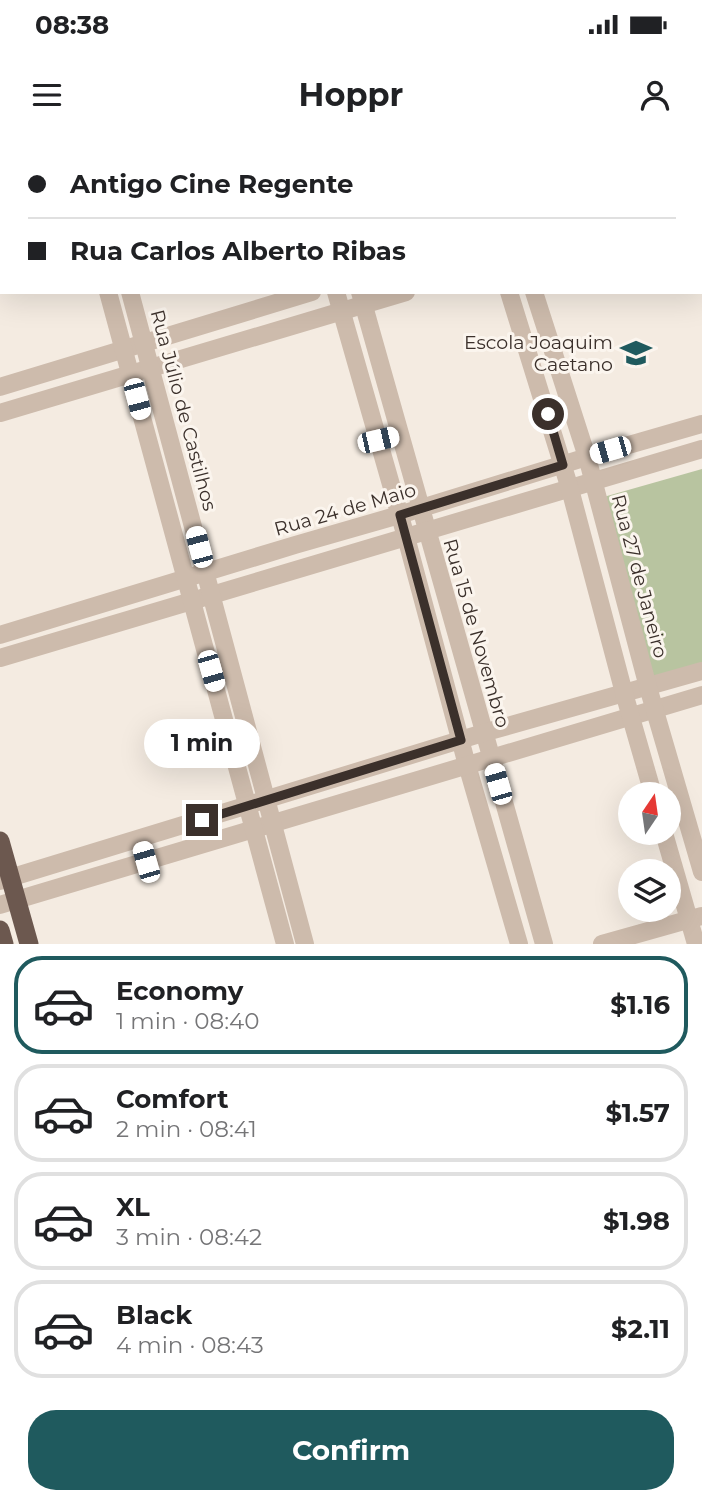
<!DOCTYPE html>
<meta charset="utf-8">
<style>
:root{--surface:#fff;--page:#f6f6f6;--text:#202124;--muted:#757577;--line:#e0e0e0;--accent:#1f5a5e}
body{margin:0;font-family:Montserrat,sans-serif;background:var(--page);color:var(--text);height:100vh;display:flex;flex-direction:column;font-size:26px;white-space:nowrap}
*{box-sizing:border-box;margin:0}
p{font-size:23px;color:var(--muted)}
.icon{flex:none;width:38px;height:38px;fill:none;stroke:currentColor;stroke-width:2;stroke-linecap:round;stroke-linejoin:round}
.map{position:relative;height:804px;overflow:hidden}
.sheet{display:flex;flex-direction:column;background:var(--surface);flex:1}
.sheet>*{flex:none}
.banner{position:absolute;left:0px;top:0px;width:704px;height:154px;box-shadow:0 7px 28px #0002;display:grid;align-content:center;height:154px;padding:0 28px;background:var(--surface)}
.needle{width:46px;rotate:13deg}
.fabs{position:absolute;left:618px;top:642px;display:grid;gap:14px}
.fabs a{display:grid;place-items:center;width:63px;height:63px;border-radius:50%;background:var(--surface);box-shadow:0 7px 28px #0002;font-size:35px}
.end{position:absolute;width:32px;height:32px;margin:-16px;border:9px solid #3b302b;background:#fff;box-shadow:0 0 0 4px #fff}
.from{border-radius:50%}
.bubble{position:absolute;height:49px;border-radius:24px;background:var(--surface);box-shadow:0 7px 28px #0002;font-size:23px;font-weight:700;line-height:49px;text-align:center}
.car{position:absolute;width:21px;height:42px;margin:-21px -10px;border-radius:9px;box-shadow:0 0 5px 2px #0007;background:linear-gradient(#fff 24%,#345 0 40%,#fff 0 76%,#345 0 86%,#fff 0)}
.banner b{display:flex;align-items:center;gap:24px;height:66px;font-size:26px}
.banner b+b{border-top:2px solid var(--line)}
.banner i{width:18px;height:18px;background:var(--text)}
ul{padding:12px 0 0;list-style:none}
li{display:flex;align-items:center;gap:21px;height:98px;margin:0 14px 10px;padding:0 14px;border:4px solid var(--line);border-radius:28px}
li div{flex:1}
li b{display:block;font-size:26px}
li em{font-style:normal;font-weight:700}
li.current{border-color:var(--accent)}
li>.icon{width:63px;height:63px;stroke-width:1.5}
.action{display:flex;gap:14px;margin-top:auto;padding:14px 28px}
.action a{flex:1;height:80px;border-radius:28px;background:var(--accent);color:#fff;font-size:28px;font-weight:700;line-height:80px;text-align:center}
.status{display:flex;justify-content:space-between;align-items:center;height:49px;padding:0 35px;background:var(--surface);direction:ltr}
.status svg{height:19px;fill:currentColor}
header{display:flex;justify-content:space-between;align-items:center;height:91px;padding:0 28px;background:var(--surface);font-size:32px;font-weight:700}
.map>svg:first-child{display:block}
.green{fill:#b8c4a0}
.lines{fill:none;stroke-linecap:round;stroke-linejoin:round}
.minor{stroke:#cdbbac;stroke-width:18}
.tertiary{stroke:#cdbbac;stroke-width:18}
.trunk{stroke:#6c584f;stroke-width:19}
.route{stroke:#3b302b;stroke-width:9}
.labels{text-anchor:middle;stroke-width:6;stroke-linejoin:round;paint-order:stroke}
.poi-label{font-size:19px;fill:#3b302b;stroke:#fbf5ee;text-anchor:end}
.street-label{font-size:19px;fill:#3b302b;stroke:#fbf5ee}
</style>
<div class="status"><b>08:38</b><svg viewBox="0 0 49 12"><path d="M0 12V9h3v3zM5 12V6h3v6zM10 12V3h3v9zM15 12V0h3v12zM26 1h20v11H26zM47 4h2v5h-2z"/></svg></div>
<header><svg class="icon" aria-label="menu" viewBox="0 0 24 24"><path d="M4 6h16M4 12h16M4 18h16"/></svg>Hoppr<svg class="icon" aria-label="person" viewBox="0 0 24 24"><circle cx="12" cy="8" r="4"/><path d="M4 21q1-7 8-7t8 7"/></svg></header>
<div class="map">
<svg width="702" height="804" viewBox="0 0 702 804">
<rect width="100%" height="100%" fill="#f4ebe1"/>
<path class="green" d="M 702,329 L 702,525 L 651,540 L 600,358 Z"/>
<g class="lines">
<g class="minor">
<path d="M 292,0 L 292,2"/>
<path d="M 316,0 L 316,2"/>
<path d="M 700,0 L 701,2"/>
<path d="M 336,152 L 406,397 L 467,625 L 519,804"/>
<path d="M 360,152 L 544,804"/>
<path d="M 0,247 L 312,152"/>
<path d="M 0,273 L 406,152"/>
<path d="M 0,495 L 295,405 L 399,375 L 587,317 L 702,284"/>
<path d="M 0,518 L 702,309"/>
<path d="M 0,741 L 483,593 L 702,531"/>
<path d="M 0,765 L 702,555"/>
<path d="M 602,804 L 702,776"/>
</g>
<g class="tertiary">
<path d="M 88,0 L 88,2"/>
<path d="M 464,0 L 465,2"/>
<path d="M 489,0 L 489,2"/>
<path d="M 68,2 L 74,0"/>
<path d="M 0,22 L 2,21"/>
<path d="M 108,152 L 285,804"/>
<path d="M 130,152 L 305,804"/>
<path d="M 509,152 L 570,349 L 624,553 L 653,654"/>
<path d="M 534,152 L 587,317 L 648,547 L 702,732"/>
<path d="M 664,693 L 696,804"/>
</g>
<g class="trunk">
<path d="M 0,701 L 29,804"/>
<path d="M 0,790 L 4,804"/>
</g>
</g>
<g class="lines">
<path class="route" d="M 202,680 L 461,600 L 400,375 L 563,325 L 548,274"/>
</g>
<defs>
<symbol id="school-bare" viewBox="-9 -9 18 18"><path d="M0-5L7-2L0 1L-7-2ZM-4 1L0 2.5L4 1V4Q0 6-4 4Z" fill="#1f5a5e" stroke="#fbf5ee" stroke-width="2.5" paint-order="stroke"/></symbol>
</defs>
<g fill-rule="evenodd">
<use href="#school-bare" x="614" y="191" width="44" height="44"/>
</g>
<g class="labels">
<g class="poi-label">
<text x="613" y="209">Escola Joaquim<tspan x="613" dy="22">Caetano</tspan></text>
</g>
<g class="street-label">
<text transform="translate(184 270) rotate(75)" y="7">Rua Júlio de Castilhos</text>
<text transform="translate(345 369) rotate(-16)" y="7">Rua 24 de Maio</text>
<text transform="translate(640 436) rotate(75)" y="7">Rua 27 de Janeiro</text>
<text transform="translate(477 493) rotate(74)" y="7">Rua 15 de Novembro</text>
</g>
</g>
</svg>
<div class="fabs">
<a><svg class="needle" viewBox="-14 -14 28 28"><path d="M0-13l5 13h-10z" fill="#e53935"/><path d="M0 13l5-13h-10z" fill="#757577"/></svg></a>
<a><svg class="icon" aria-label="layers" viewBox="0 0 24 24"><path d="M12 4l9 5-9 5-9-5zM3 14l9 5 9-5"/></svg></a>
</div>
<i class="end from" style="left:548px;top:274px"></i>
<i class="end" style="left:202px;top:680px"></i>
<div class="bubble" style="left:144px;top:579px;width:116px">1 min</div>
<i class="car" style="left:137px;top:259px;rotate:165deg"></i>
<i class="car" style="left:378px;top:300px;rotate:77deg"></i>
<i class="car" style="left:610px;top:310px;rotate:254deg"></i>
<i class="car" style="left:199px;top:407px;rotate:345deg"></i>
<i class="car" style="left:211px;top:531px;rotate:164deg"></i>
<i class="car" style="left:498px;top:644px;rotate:344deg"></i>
<i class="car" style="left:146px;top:722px;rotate:344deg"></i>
<div class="banner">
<b><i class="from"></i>Antigo Cine Regente</b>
<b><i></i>Rua Carlos Alberto Ribas</b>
</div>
</div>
<section class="sheet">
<ul>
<li class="current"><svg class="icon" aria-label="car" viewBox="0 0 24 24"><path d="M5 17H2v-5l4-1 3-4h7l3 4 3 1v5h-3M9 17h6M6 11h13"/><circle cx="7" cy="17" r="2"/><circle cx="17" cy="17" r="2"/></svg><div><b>Economy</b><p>1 min · 08:40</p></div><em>$1.16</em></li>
<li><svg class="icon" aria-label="car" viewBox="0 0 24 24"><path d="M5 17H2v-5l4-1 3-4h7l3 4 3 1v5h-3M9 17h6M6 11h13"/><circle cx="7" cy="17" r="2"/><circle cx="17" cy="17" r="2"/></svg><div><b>Comfort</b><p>2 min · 08:41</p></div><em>$1.57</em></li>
<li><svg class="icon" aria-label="car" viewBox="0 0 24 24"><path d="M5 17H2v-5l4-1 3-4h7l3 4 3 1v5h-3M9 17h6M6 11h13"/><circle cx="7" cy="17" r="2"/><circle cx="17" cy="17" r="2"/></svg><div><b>XL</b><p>3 min · 08:42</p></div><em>$1.98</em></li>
<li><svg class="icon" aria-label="car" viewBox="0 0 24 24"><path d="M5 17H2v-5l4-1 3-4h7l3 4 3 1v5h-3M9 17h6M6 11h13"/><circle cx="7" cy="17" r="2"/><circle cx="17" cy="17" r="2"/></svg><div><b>Black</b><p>4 min · 08:43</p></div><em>$2.11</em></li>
</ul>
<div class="action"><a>Confirm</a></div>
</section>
